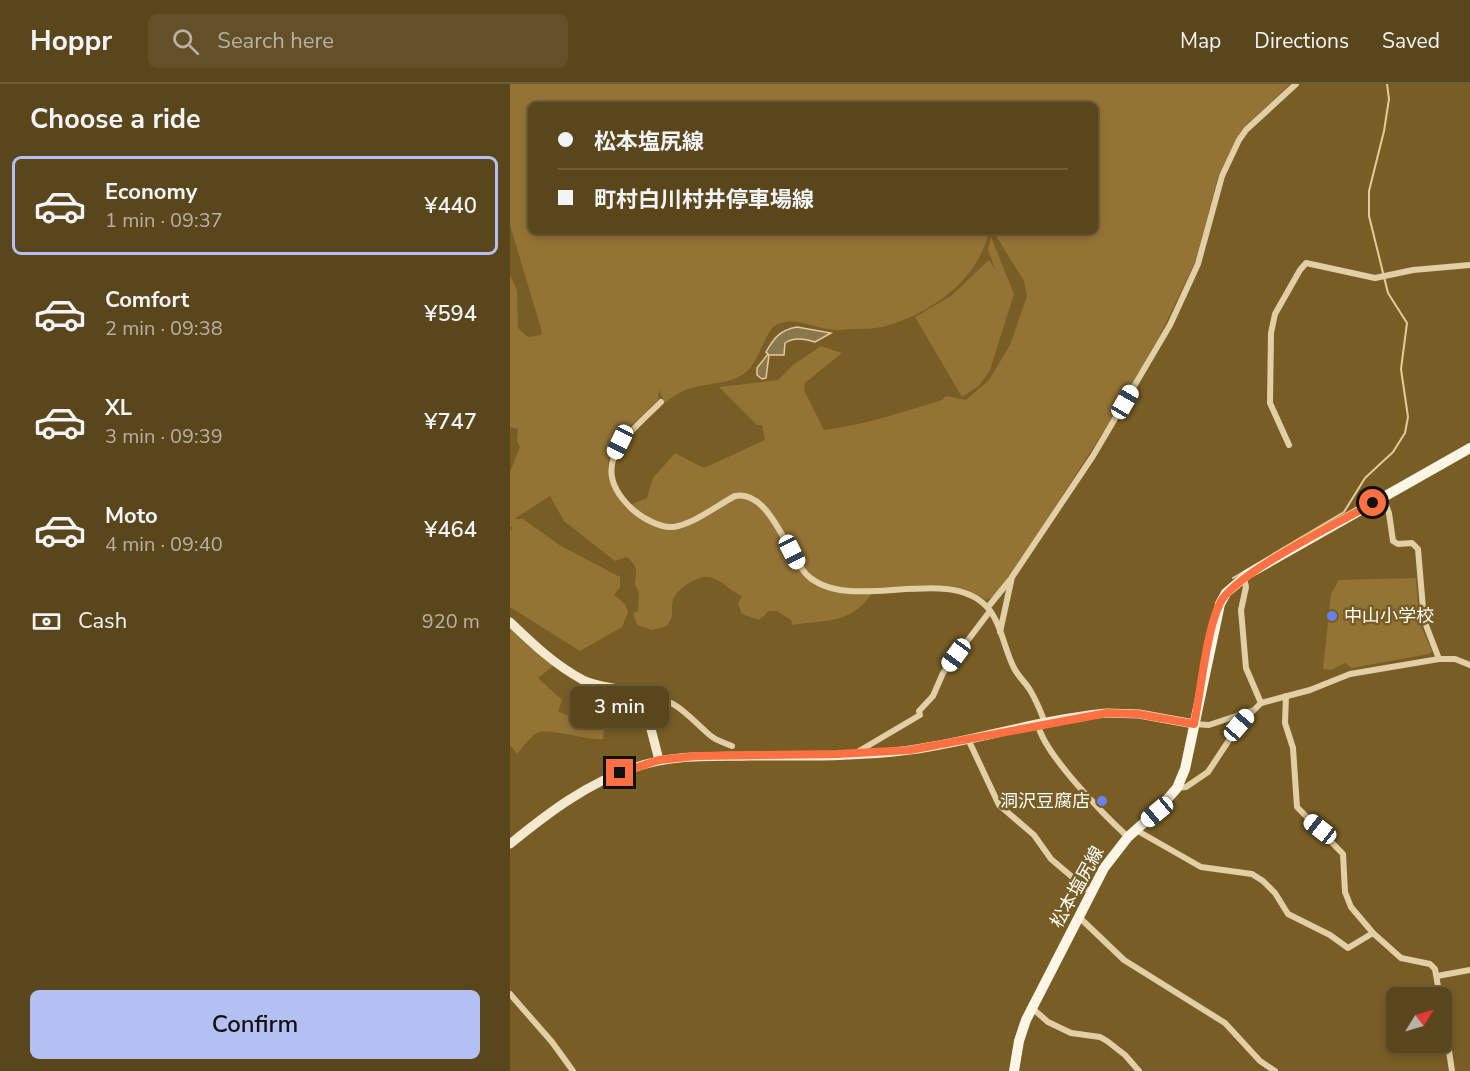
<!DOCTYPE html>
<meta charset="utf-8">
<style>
:root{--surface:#5a461b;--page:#635028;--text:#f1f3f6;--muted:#b8b1a3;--line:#6f5e3a;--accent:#b4c0f2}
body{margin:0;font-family:"Nunito Sans","Noto Sans JP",sans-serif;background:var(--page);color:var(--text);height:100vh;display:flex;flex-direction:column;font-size:22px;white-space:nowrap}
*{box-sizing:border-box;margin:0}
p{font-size:20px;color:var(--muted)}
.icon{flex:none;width:33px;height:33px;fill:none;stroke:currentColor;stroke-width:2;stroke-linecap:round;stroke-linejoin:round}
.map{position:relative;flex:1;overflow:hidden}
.sheet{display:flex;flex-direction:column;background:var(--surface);width:510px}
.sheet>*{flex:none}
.guide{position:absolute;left:18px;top:18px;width:570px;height:132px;border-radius:9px;box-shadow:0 3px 9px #0003,0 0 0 2px var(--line);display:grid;align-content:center;height:132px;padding:0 30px;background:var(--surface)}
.needle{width:39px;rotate:53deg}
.controls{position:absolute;left:876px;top:903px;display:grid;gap:12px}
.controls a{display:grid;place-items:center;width:66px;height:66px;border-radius:9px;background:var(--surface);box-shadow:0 3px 9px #0003,0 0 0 2px var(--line);font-size:30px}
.end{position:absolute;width:27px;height:27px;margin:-14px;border:8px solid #ff7043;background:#111;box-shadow:0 0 0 3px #111}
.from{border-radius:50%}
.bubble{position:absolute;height:42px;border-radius:9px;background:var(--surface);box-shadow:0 3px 9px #0003,0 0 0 2px var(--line);font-size:20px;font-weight:600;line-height:42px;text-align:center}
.car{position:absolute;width:18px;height:36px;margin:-18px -9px;border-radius:8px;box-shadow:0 0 4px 2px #0007;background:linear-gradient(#fff 24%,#345 0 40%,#fff 0 76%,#345 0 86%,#fff 0)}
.guide b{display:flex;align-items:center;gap:21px;height:57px;font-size:22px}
.guide b+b{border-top:2px solid var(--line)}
.guide i{width:15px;height:15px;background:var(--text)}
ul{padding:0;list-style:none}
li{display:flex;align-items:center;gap:18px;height:99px;margin:0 12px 9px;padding:0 18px;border:3px solid transparent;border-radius:9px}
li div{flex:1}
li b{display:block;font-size:22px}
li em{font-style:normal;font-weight:600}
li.selected{border-color:var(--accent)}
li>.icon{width:54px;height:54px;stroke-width:1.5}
h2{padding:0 30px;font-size:27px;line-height:72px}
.pay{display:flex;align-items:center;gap:15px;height:66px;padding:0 30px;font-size:22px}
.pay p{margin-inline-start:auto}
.action{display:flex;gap:12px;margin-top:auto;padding:12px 30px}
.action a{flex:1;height:69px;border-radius:9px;background:var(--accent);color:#111;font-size:24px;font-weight:600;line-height:69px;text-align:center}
header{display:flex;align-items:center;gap:36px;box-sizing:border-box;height:84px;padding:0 30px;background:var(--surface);border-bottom:2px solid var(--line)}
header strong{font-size:28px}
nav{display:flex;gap:33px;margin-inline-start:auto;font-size:21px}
.search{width:420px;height:54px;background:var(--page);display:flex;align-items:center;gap:15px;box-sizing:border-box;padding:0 21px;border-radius:9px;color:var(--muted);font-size:22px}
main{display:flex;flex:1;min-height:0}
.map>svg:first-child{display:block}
.green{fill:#947435;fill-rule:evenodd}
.water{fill:#8b774d;stroke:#e4ca9a;stroke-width:1.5}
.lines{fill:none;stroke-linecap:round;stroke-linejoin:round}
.stream{stroke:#e4ca9a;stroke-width:2}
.street{stroke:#e3cfa6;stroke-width:6}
.secondary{stroke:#f4e8cf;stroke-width:9}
.primary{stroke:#fcf6e6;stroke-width:10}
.route{stroke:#ff7043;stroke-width:8}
.poi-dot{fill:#6a81ed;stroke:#785d24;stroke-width:2}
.labels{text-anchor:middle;stroke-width:5;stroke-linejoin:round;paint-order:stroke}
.poi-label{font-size:18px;fill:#fff;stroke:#785d24;text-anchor:start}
.street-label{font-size:18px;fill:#fff;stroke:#785d24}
</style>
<header>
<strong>Hoppr</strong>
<div class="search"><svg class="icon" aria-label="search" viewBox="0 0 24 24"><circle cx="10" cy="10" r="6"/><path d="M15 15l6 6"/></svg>Search here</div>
<nav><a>Map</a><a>Directions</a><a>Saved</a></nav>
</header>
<main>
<section class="sheet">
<h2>Choose a ride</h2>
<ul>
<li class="selected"><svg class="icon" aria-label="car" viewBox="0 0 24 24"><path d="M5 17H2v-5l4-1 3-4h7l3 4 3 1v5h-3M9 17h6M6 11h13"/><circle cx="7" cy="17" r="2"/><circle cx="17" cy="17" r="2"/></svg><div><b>Economy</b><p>1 min · 09:37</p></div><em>¥440</em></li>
<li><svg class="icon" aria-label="car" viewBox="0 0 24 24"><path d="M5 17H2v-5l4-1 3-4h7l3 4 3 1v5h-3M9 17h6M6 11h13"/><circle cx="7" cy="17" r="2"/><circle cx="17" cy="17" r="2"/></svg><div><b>Comfort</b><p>2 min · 09:38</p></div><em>¥594</em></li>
<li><svg class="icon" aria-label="car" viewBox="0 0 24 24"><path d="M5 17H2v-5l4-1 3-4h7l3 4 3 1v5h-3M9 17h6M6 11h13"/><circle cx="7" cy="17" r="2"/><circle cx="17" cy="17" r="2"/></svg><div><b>XL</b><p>3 min · 09:39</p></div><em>¥747</em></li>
<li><svg class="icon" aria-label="car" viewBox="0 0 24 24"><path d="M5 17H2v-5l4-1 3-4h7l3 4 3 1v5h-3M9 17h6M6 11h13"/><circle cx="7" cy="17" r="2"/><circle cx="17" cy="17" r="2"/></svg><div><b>Moto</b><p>4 min · 09:40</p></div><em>¥464</em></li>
</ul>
<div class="pay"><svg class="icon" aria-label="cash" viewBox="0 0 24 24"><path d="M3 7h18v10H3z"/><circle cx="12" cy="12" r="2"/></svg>Cash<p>920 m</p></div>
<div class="action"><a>Confirm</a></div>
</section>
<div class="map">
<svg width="960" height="987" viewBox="0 0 960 987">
<rect width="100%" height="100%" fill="#785d24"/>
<g class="green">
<path d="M 0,0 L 780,0 L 731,47 L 708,92 L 686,176 L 652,247 L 606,328 L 503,488 L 484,512 L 476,516 C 442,493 404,504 365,504 C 344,541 318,535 282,541 L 281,536 L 267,527 L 259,527 L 249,536 L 232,530 L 228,520 L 232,512 C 210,503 206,483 179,499 C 174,502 165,509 163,516 C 160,528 166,528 157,542 L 142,546 L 127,541 L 123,529 L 128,527 L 129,509 L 125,500 C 126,485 129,484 117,473 L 105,477 L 54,437 L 40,412 L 4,435 L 13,435 L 51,462 L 110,493 L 110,503 L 104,511 L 115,520 L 118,528 L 112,543 L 70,567 L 0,523 L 0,447 L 3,443 L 0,443 L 0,388 L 10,363 L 7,357 L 8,345 L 0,343 L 0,191 L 7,206 L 8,244 L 18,253 L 31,251 L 32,248 L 0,141 ZM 21,21 L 585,21 L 585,147 L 483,147 L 514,197 L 517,212 L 500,261 L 479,296 L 456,316 L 436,312 L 432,316 C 393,328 354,341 314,346 L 294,306 L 295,299 L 332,269 L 311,262 L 283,281 L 268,296 L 209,303 L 247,341 L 252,341 L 255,356 L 194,384 L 165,369 L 143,394 L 137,414 L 115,423 C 77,371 110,353 148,316 L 149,306 L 155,319 C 184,293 212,306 235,289 C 250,278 254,246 268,240 C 287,232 312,248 331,246 C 346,244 362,246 376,242 C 422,229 469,195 479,147 L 21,147 Z"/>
<path d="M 481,153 L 504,210 L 480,286 L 469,302 L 452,313 L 405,233 L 441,212 L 479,176 L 486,187 L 478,166 Z"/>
<path d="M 906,494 L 909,538 L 922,567 L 919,570 L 842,584 L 835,579 L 821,586 L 813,585 L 821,510 L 829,496 Z"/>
<path d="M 0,543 L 43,582 L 28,594 L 52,616 L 48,627 C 65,637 78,631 94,645 L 93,655 C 76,657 40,643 27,649 C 20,653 12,664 7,670 L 0,661 Z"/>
</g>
<path class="water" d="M 287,243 L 321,249 L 305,258 C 296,255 283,253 275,259 L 274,271 L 259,271 L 256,294 L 252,295 L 247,291 L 247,284 L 258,270 L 256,268 C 264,254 270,246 287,243 Z"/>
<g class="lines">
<path class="stream" d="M 723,494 L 834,428 L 855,394 L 883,368 L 895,349 L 898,333 L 891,285 L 897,239 L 878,209 L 859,132 L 859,107 L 874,47 L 879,15 L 877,0"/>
<g class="street">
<path d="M 151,318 C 118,351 75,381 122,425 C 132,434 150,444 163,443 C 184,440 206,422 225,412 C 260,405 278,472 297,491 C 339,531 436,480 476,522 C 491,537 494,565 504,584 C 508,592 515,598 520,606 C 526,616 531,628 535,639"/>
<path d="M 779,361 L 760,319 L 761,249 L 765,230 L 790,186 L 796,179 L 865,194 L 903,186 L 960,181"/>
<path d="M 873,413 L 879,429 L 883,457 L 888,460 L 902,459 L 908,465 L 914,536 L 929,575"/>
<path d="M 734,494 L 736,503 L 731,526 L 736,584 L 751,619"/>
<path d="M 478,523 L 500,496"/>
<path d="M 490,548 L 502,493 L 583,372 L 660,241 L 688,180 L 712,92 L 729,56 L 736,46 L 786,0"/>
<path d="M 776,612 L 775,639 L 783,664 L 787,723 L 833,770 L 835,808 L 841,823 L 863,849 L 891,874 L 920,880 L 925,885 L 930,914"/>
<path d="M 134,618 C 160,605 183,638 201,652 C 207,657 215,659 222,662"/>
<path d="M 684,640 L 699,641 L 741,627"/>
<path d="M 528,641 C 535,671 594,731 618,753"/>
<path d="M 458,655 L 489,721 L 524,751 L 541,775 L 581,809"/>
<path d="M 344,670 L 410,631 L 409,627 L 423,612 L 433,589 L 480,527"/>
<path d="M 667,704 L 676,703 L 698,688 L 729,641 L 751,619 L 800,606 L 840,590 L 929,575 L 945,575 L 960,581"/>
<path d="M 626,746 L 691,783 L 742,790 L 753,797 L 765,809 L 778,830 L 820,851 L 838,864 L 863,849"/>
<path d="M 569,833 L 614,876 L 715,939 L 750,977 L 765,987"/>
<path d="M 927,892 L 960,886"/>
<path d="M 0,910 L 42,958 L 63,987"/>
<path d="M 932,920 L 942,987"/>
<path d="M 522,924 L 538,938 L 561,949 L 590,953 L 597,957 L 615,971 L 629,987"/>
</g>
<g class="secondary">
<path d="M 0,538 C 23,560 45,581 73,596 C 93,606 118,601 134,618 L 149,676"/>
<path d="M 0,760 C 38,729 76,700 123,684 C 161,670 201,673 240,672 C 293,672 348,673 400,666 C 466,657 530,635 597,629 L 629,630 L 684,640"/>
</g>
<path class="primary" d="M 504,987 L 509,957 L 516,936 L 594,784 L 618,753 L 647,727 L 667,704 L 675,685 L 710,520 L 716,509 L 738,490 L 960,364"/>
</g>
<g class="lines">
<path class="route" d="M 110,689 L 149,676 L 186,672 L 327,670 L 400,666 L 597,629 L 628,630 L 684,640 C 691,607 696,548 710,519 C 725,489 830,438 863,419"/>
</g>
<g class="poi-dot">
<circle cx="822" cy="532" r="6"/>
<circle cx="592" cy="717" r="6"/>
</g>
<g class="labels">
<g class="poi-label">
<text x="834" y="538">中山小学校</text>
<text x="580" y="723" text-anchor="end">洞沢豆腐店</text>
</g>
<g class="street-label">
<text transform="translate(567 803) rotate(-61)" y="6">松本塩尻線</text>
</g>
</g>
</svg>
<div class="controls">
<a><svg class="needle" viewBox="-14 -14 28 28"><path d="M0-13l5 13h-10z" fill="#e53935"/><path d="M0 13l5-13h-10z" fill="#b8b1a3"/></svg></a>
</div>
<i class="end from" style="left:863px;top:419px"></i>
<i class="end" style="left:110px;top:689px"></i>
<div class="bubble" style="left:60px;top:602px;width:99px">3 min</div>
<i class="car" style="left:615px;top:318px;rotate:30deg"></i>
<i class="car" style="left:110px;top:358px;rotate:206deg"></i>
<i class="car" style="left:282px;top:468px;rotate:153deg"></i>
<i class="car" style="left:446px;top:571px;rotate:216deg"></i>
<i class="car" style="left:729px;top:641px;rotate:41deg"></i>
<i class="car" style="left:647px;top:728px;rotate:230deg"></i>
<i class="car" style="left:810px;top:745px;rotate:308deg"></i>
<div class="guide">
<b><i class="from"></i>松本塩尻線</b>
<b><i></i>町村白川村井停車場線</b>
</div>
</div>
</main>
